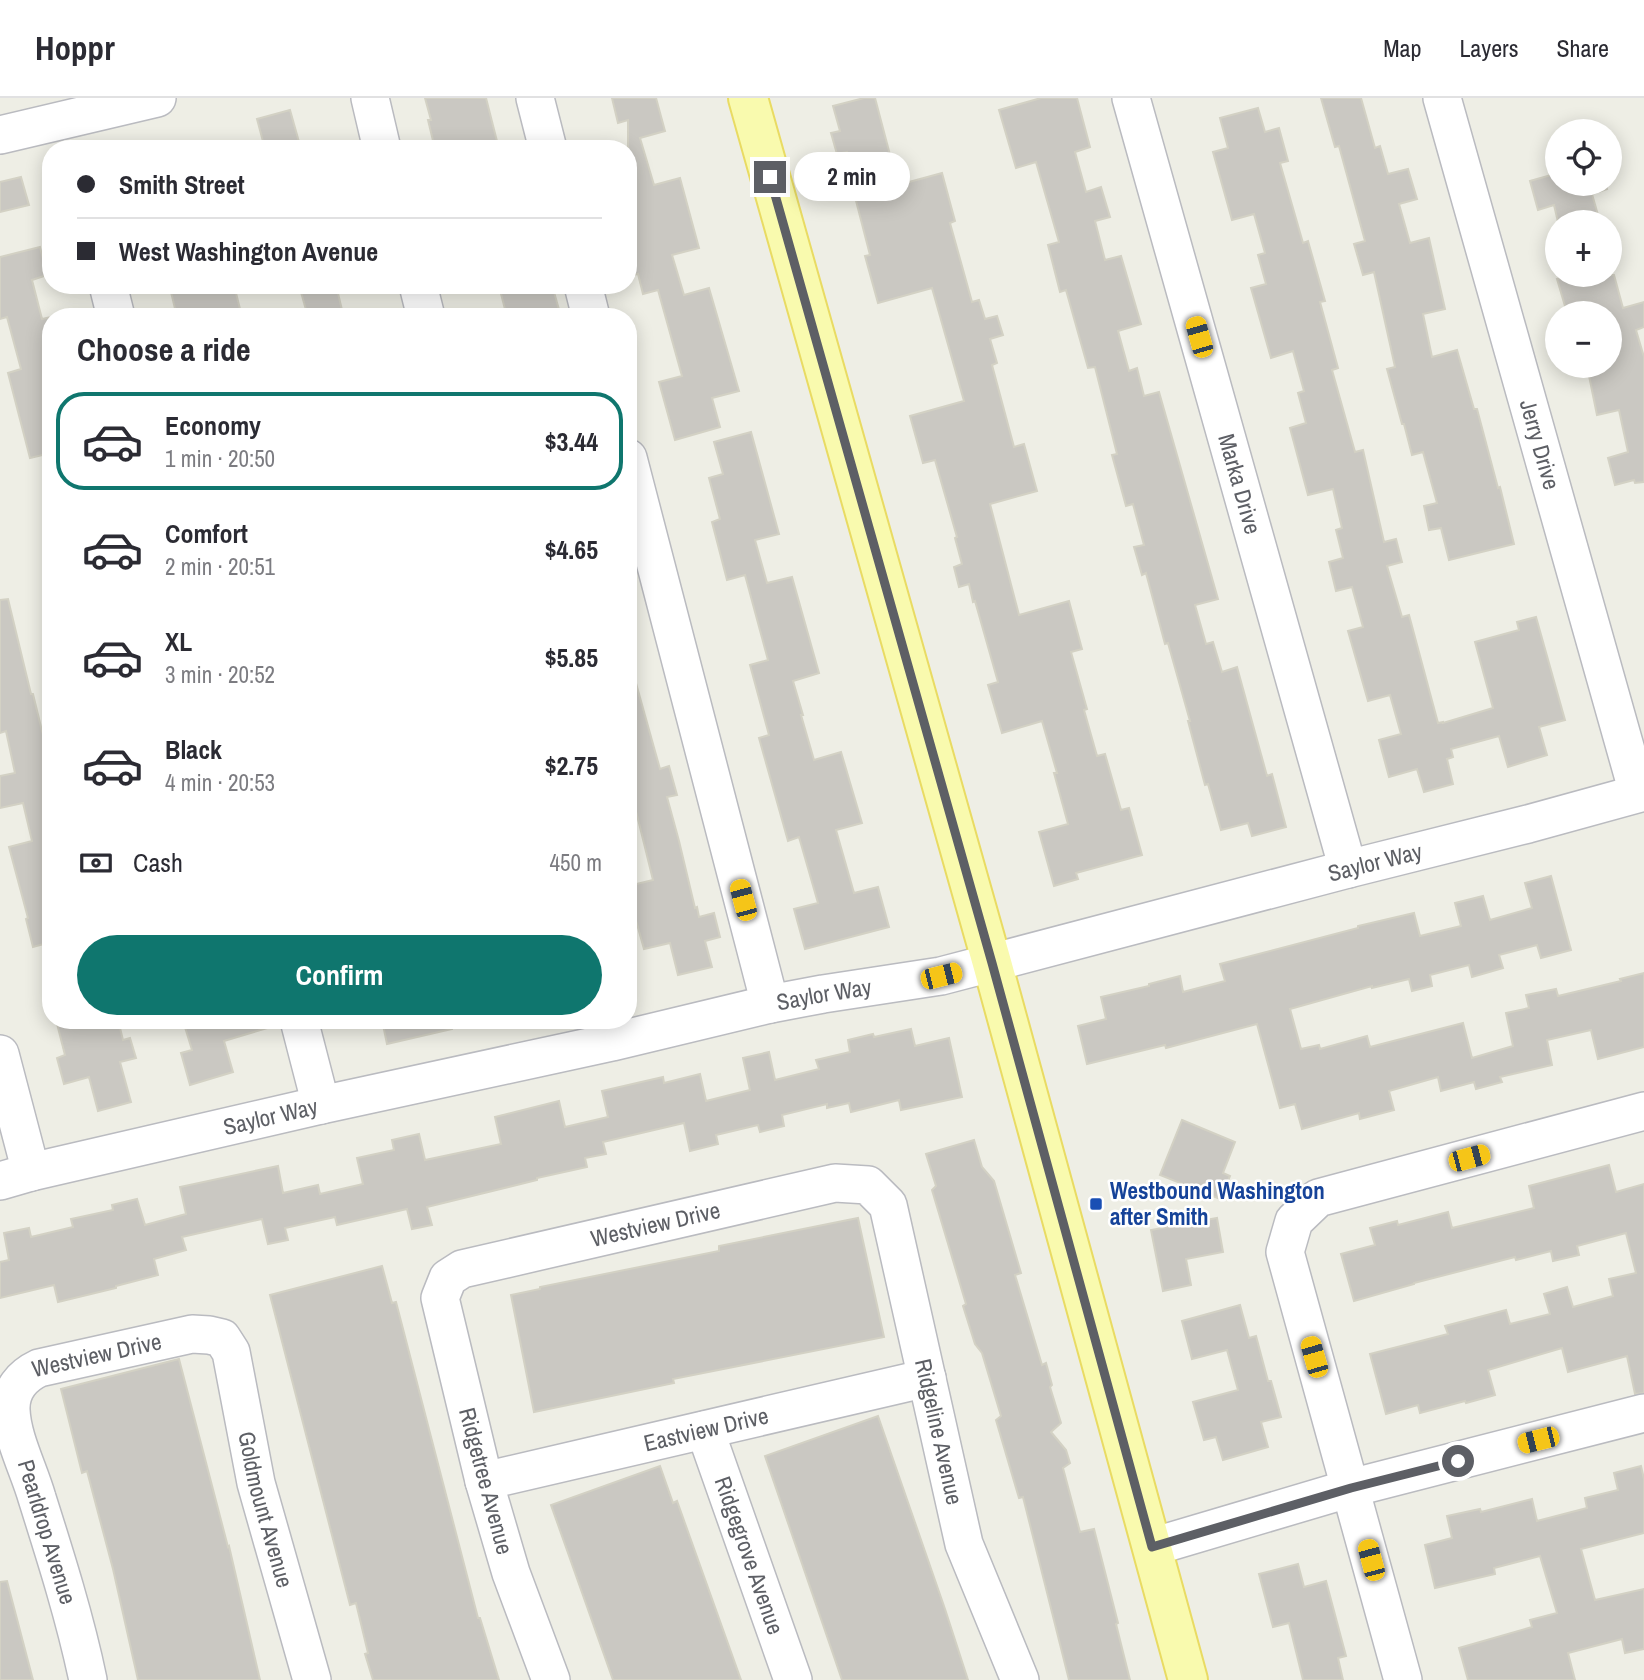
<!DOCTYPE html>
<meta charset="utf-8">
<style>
:root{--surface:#fff;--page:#f2f2f3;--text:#2b2b33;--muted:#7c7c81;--line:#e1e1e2;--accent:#0f766e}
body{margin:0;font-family:"Archivo Narrow",sans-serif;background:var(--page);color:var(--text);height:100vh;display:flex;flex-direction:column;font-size:26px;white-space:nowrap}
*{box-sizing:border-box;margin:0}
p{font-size:23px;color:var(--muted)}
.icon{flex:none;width:38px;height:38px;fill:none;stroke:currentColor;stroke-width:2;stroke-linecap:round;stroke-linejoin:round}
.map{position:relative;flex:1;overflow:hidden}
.panel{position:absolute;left:42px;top:210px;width:595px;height:721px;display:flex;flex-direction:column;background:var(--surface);border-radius:28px;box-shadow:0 4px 18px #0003}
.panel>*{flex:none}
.banner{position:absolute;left:42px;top:42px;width:595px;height:154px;border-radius:28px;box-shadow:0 4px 18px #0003;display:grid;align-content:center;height:154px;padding:0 35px;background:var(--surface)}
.buttons{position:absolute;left:1545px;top:21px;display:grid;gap:14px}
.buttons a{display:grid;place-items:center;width:77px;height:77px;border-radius:50%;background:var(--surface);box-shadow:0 4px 18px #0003;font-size:35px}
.end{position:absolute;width:32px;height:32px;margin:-16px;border:9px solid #5d5f65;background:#fff;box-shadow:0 0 0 4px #fff}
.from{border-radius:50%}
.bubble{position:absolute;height:49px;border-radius:24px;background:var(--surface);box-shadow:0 4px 18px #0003;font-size:23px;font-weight:800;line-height:49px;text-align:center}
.car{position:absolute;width:21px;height:42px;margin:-21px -10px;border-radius:9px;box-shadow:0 0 5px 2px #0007;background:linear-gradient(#f5c518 24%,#345 0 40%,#f5c518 0 76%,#345 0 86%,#f5c518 0)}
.banner b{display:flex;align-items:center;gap:24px;height:66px;font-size:26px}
.banner b+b{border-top:2px solid var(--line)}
.banner i{width:18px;height:18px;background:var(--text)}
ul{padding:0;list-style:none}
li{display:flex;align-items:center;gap:21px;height:98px;margin:0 14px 10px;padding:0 21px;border:4px solid transparent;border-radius:28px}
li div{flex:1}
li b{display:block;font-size:26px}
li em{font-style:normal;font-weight:800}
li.selected{border-color:var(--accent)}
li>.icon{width:63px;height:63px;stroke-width:1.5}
h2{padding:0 35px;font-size:32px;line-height:84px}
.pay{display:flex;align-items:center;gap:18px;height:77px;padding:0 35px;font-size:26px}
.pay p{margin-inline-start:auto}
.cta{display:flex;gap:14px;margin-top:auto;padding:14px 35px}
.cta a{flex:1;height:80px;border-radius:42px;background:var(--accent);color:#fff;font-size:28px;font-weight:800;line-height:80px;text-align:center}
header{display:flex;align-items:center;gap:42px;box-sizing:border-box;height:98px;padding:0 35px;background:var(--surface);border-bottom:2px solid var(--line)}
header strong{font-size:33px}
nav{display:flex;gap:38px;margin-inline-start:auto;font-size:24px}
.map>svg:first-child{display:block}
.building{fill:#cac8c2;stroke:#d3d1c4;stroke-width:2}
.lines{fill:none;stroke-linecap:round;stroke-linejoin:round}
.minor-casing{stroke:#babbc0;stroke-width:40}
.major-casing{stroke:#e9db63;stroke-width:42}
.minor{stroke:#fff;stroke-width:37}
.major{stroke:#f9faae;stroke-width:38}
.route{stroke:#5d5f65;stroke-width:9}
.transit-dot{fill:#1a4fb4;stroke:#fff;stroke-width:2.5}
.labels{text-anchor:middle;stroke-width:5;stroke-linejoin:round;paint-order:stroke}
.street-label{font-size:23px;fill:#5d5f65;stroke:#fff}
.transit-label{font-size:23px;font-weight:bold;fill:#164399;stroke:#fff;text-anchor:start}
</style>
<header>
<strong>Hoppr</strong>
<nav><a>Map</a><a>Layers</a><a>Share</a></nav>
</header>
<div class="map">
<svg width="1644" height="1582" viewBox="0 0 1644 1582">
<rect width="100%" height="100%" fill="#eeeee5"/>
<g class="building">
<path d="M 425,0 L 486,0 L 499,51 L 435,51 L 428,22 L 431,22 Z"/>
<path d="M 612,0 L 656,0 L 665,33 L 640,40 L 654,87 L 680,80 L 699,150 L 672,157 L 684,197 L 709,190 L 739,293 L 712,300 L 720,329 L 675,342 L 659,284 L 682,278 L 658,192 L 643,196 L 638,176 L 628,178 L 628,22 L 618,25 Z"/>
<path d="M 864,0 L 875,0 L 898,87 L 942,75 L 955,123 L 950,125 L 972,204 L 979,202 L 985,221 L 997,218 L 1003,237 L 990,241 L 997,265 L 992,267 L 1014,349 L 1024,346 L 1037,393 L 990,406 L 1019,517 L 1069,503 L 1082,551 L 1071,554 L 1087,611 L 1084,612 L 1097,658 L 1105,656 L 1121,712 L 1129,710 L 1142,757 L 1076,775 L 1078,781 L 1054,788 L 1039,734 L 1068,726 L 1054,675 L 1057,675 L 1042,623 L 1002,635 L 988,587 L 998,584 L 975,503 L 973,504 L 969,486 L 959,489 L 954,469 L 962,466 L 955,440 L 957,439 L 935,362 L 923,365 L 910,318 L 964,303 L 932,190 L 878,205 L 865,158 L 870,157 L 855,99 L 858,98 L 847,54 L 837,56 L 831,35 L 840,33 L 833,8 Z"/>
<path d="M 1041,0 L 1077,0 L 1090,49 L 1075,54 L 1086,94 L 1101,89 L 1110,119 L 1095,123 L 1105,162 L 1121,158 L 1141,226 L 1118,233 L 1129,273 L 1137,270 L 1144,298 L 1159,294 L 1218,501 L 1195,507 L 1206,546 L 1213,544 L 1222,574 L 1237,569 L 1267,678 L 1272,676 L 1286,729 L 1252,738 L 1248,725 L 1221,732 L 1208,686 L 1205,687 L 1188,623 L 1190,623 L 1168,545 L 1165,546 L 1146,475 L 1142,477 L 1134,449 L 1144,447 L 1133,406 L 1126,408 L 1112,357 L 1117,356 L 1095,269 L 1088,270 L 1066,192 L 1060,194 L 1048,147 L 1059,144 L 1036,64 L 1016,70 L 999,12 Z"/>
<path d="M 1321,0 L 1361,0 L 1375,50 L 1380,48 L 1388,76 L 1408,71 L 1417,101 L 1399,106 L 1410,145 L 1429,140 L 1445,211 L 1423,216 L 1432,259 L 1457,252 L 1474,311 L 1477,311 L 1498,390 L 1500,389 L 1514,446 L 1449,462 L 1441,430 L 1429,432 L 1424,408 L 1437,405 L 1423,354 L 1412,357 L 1404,326 L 1402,326 L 1387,271 L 1395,269 L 1374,174 L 1363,177 L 1354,146 L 1365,143 L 1339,48 L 1335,49 Z"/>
<path d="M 1258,10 L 1265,34 L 1279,30 L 1288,63 L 1280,65 L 1303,145 L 1308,143 L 1325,203 L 1320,204 L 1338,270 L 1332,272 L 1355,354 L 1363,352 L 1384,444 L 1396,441 L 1402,464 L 1387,468 L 1402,519 L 1409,517 L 1438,625 L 1443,624 L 1443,625 L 1493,610 L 1475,544 L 1519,532 L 1517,524 L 1536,519 L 1565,622 L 1539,629 L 1547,657 L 1508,669 L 1499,638 L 1451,651 L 1453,659 L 1447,661 L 1453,686 L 1424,694 L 1417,671 L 1389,679 L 1379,642 L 1401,636 L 1390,597 L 1368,603 L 1348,533 L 1363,529 L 1352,489 L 1336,493 L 1329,464 L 1343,460 L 1336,432 L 1342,430 L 1333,391 L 1308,397 L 1290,330 L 1306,325 L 1298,295 L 1304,293 L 1293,253 L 1271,260 L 1251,190 L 1266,186 L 1258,157 L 1265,155 L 1254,116 L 1232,122 L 1213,54 L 1228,50 L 1220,20 Z"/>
<path d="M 290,12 L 301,51 L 265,51 L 257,21 Z"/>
<path d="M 1558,75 L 1558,86 L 1606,86 L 1607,91 L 1592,96 L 1600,124 L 1558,124 L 1554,107 L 1538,112 L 1530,83 Z"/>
<path d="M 21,79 L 29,107 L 0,114 L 0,84 Z"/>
<path d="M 40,149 L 47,177 L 32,182 L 42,221 L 51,219 L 51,355 L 30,360 L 8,275 L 21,271 L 7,219 L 0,221 L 0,159 Z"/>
<path d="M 1572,177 L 1614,177 L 1623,210 L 1644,204 L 1644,229 L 1636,232 L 1644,259 L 1644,384 L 1635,385 L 1634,382 L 1615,387 L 1608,360 L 1628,354 L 1619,312 L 1597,317 L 1587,268 L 1610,268 L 1610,215 L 1567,215 L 1557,181 Z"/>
<path d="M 199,187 L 234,187 L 242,219 L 177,219 L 171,194 Z"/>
<path d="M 299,187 L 336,187 L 343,216 L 332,219 L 308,219 Z"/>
<path d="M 516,187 L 552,187 L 560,215 L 546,219 L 507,219 L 500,192 Z"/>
<path d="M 751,334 L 779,436 L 755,442 L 767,485 L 792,479 L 819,575 L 793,583 L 803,617 L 801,617 L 814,662 L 841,654 L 862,725 L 836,732 L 854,795 L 878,789 L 889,829 L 805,851 L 794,811 L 818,805 L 799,739 L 788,743 L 759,640 L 769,637 L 750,567 L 768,562 L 745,477 L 727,482 L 712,424 L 720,421 L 709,380 L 723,376 L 714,344 Z"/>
<path d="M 8,501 L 31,596 L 33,596 L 51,670 L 51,844 L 33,849 L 26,821 L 28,820 L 9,749 L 32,743 L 23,705 L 0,710 L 0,678 L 15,675 L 6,633 L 0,635 L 0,502 Z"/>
<path d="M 634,578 L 660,671 L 669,668 L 677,697 L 667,699 L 679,743 L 695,810 L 697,809 L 699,819 L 714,815 L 720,839 L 705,843 L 712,869 L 678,877 L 670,845 L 644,851 L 628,794 L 628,788 L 653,782 L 634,705 L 628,707 L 628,579 Z"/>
<path d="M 1551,778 L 1571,852 L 1541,860 L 1537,847 L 1499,857 L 1503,870 L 1472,879 L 1469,867 L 1430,877 L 1432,888 L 1412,893 L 1409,881 L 1372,890 L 1372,888 L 1290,911 L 1301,951 L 1319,947 L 1320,951 L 1367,938 L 1370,949 L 1463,925 L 1472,960 L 1513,948 L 1506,915 L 1529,910 L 1526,897 L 1556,891 L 1558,898 L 1621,883 L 1620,881 L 1644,875 L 1644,949 L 1598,961 L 1591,932 L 1547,942 L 1552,967 L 1500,979 L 1502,984 L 1476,991 L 1474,984 L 1441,993 L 1438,979 L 1389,993 L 1394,1012 L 1360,1021 L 1359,1015 L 1302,1031 L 1295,1006 L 1280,1010 L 1257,926 L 1166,950 L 1165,947 L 1087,966 L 1078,928 L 1106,921 L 1101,899 L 1149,888 L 1149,886 L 1180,878 L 1183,894 L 1225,883 L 1220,866 L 1358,830 L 1358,828 L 1414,815 L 1420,838 L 1461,828 L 1455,805 L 1483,798 L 1490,822 L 1532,810 L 1525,785 Z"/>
<path d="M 56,922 L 118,922 L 123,942 L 130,940 L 136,960 L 120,964 L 131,1004 L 98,1013 L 89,979 L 64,986 L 57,960 L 65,957 Z"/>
<path d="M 196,922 L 273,922 L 274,928 L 224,943 L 233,974 L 190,987 L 181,955 L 192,952 L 184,926 Z"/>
<path d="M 382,922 L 451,922 L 452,931 L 387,946 Z"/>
<path d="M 911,931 L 915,948 L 949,940 L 962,999 L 901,1012 L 899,1002 L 851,1014 L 849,1005 L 827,1010 L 827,1006 L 782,1017 L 784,1028 L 760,1034 L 758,1027 L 716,1037 L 718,1046 L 690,1053 L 684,1025 L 603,1044 L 606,1056 L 585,1060 L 587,1069 L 537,1080 L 537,1082 L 427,1109 L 432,1127 L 412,1131 L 407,1111 L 337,1127 L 335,1119 L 285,1130 L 288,1142 L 268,1146 L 262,1121 L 182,1139 L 186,1152 L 154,1161 L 158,1177 L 116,1188 L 116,1190 L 58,1204 L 54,1187 L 0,1200 L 0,1164 L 9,1162 L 4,1135 L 29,1130 L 31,1139 L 73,1129 L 71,1121 L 113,1112 L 112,1107 L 137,1101 L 145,1127 L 186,1116 L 180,1089 L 278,1068 L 283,1095 L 318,1087 L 320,1096 L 363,1086 L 357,1060 L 394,1052 L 392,1042 L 419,1036 L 425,1062 L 501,1046 L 495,1019 L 559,1003 L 565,1029 L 608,1019 L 602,993 L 663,979 L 664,985 L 700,976 L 706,1003 L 750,992 L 743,960 L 769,954 L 775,982 L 819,971 L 816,962 L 850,954 L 848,942 L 873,936 L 874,939 Z"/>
<path d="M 1182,1022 L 1235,1044 L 1223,1075 L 1230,1078 L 1220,1101 L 1160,1077 Z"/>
<path d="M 974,1042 L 982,1069 L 994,1083 L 1021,1175 L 1015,1177 L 1042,1267 L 1046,1265 L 1052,1287 L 1050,1289 L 1061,1325 L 1051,1334 L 1066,1352 L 1070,1365 L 1063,1370 L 1080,1434 L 1094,1431 L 1118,1525 L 1116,1526 L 1130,1582 L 1069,1582 L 1023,1399 L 1019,1400 L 996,1322 L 1001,1318 L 982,1255 L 975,1246 L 963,1208 L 966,1206 L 932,1092 L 936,1088 L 926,1056 Z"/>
<path d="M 1609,1067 L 1616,1094 L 1644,1086 L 1644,1295 L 1635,1296 L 1627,1258 L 1568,1274 L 1562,1250 L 1488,1272 L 1495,1297 L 1466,1305 L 1465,1303 L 1420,1315 L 1418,1307 L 1386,1316 L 1370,1256 L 1448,1236 L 1445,1228 L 1506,1212 L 1510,1226 L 1550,1216 L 1544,1196 L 1567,1189 L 1573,1209 L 1613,1198 L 1609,1181 L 1636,1175 L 1626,1135 L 1577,1148 L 1579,1157 L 1553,1163 L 1551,1153 L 1516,1162 L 1515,1159 L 1414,1185 L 1414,1186 L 1354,1203 L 1341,1156 L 1375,1147 L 1370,1130 L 1397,1123 L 1398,1127 L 1448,1114 L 1452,1130 L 1534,1110 L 1529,1088 Z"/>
<path d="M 858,1120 L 884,1239 L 673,1281 L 674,1285 L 534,1314 L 511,1197 L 540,1191 L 540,1189 L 719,1153 L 719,1148 Z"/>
<path d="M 1217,1120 L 1223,1154 L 1186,1161 L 1191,1187 L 1163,1193 L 1151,1132 Z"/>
<path d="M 382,1168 L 392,1205 L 396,1204 L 478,1520 L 480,1520 L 499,1582 L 373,1582 L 365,1556 L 368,1555 L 356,1505 L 350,1507 L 270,1197 Z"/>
<path d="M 1240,1207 L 1249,1240 L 1256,1238 L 1268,1283 L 1271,1283 L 1281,1319 L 1261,1324 L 1268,1349 L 1223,1362 L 1216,1339 L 1204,1342 L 1193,1304 L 1238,1292 L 1227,1252 L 1192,1261 L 1182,1223 Z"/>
<path d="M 179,1261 L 228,1449 L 229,1448 L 260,1582 L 138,1582 L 113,1471 L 87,1373 L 82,1375 L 61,1291 Z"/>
<path d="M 878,1318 L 945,1511 L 968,1582 L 842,1582 L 765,1358 Z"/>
<path d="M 660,1368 L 673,1405 L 677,1403 L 741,1582 L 613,1582 L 551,1407 Z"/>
<path d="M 1641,1368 L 1644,1381 L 1644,1435 L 1581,1451 L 1595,1502 L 1644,1491 L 1644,1551 L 1625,1555 L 1622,1541 L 1568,1555 L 1575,1582 L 1468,1582 L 1459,1550 L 1532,1529 L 1530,1522 L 1557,1515 L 1540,1458 L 1494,1470 L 1495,1476 L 1435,1490 L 1425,1447 L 1452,1440 L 1447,1418 L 1480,1411 L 1481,1414 L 1532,1401 L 1537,1423 L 1587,1410 L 1585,1400 L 1618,1392 L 1614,1375 Z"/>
<path d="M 1298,1466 L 1304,1489 L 1326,1483 L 1346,1558 L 1338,1560 L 1343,1582 L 1303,1582 L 1289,1525 L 1273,1529 L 1259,1476 Z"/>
<path d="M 7,1483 L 33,1582 L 0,1582 L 0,1484 Z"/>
</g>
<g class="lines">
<defs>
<g id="minor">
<path d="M 370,0 L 382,51"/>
<path d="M 535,0 L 548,51"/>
<path id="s1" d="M 1131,0 L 1348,771"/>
<path id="s2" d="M 1442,0 L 1638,695"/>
<path d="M 0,37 L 157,0"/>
<path d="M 108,187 L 116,219"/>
<path d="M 418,187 L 426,219"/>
<path d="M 583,187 L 591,219"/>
<path d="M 628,360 L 770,906"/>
<path d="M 299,922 L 321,1007"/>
<path d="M 0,956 L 31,1074"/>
<path id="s3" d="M 0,1083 L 31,1074 L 321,1007 L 612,944 L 770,906 L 823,896 L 941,878 L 1348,771 L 1528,726 L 1644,694"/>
<path id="s4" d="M 705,1332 L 793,1582"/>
<path id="s5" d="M 484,1383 L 927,1280"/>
<path d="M 1152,1449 L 1351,1390 L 1644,1315"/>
<path id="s6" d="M 88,1582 C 75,1520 56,1460 37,1400 C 29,1372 12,1340 11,1312 C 10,1292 22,1278 39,1270 L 192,1236 L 209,1237 L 222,1240 L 231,1254 L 256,1385 L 312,1582"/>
<path id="s7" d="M 551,1582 L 511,1475 L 484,1383 L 440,1200 L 448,1180 L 462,1171 L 835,1085 L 868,1087 L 888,1107 L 964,1446 L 1020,1582"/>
<path d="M 1403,1582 L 1285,1154 L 1294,1123 L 1318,1100 L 1644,1013"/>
</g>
<path id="major" d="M 748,0 L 992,865 L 1188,1582"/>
</defs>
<use href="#minor" class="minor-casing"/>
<use href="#major" class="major-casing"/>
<use href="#minor" class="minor"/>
<use href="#major" class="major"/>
</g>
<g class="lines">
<path class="route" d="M 770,79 L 992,865 L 1152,1449 L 1351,1390 L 1458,1363"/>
</g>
<rect class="transit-dot" x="1089" y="1099" width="14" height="14" rx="3.5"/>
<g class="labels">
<g class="street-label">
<text dy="8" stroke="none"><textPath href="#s2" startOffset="360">Jerry Drive</textPath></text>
<text dy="8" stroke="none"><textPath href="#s1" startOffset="401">Marka Drive</textPath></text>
<text dy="8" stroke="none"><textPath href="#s3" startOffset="1412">Saylor Way</textPath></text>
<text dy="8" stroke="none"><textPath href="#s3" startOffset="845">Saylor Way</textPath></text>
<text dy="8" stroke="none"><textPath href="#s3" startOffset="278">Saylor Way</textPath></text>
<text dy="8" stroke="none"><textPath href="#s7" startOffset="635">Westview Drive</textPath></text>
<text dy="8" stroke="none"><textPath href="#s6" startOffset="394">Westview Drive</textPath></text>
<text dy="8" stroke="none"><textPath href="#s5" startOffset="228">Eastview Drive</textPath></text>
<text dy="8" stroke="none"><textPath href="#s7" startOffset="1113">Ridgeline Avenue</textPath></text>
<text transform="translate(486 1383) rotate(75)" y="8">Ridgetree Avenue</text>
<text dy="8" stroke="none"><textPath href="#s6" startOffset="700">Goldmount Avenue</textPath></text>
<text transform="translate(47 1434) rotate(73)" y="8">Pearldrop Avenue</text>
<text dy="8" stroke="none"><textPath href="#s4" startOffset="133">Ridgegrove Avenue</textPath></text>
</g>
<g class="transit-label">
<text x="1110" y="1101">Westbound Washington<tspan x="1110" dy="26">after Smith</tspan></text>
</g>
</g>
</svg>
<div class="buttons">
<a><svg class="icon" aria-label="locate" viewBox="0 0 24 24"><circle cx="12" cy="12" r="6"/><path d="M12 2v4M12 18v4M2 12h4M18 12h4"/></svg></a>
<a>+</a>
<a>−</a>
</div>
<i class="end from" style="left:1458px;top:1363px"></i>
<i class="end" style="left:770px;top:79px"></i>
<div class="bubble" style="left:794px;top:54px;width:116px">2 min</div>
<i class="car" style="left:1199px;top:239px;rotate:344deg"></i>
<i class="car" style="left:743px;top:802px;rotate:345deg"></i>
<i class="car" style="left:941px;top:878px;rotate:76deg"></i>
<i class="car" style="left:1469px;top:1060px;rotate:75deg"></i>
<i class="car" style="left:1314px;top:1259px;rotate:344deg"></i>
<i class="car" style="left:1538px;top:1342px;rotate:256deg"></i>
<i class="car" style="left:1371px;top:1462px;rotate:345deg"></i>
<div class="banner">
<b><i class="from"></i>Smith Street</b>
<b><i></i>West Washington Avenue</b>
</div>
<section class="panel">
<h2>Choose a ride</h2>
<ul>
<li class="selected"><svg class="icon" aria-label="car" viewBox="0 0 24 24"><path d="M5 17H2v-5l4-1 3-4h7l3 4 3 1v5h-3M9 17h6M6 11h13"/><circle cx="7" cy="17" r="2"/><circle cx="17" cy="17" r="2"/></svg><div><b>Economy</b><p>1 min · 20:50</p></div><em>$3.44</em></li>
<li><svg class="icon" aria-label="car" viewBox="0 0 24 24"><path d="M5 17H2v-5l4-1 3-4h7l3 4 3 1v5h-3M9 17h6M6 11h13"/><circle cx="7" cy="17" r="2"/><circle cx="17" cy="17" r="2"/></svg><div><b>Comfort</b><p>2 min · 20:51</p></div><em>$4.65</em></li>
<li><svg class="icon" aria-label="car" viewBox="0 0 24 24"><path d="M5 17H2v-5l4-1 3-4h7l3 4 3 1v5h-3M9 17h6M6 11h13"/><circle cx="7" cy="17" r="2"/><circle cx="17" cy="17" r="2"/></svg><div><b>XL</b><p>3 min · 20:52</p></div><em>$5.85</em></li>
<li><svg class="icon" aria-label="car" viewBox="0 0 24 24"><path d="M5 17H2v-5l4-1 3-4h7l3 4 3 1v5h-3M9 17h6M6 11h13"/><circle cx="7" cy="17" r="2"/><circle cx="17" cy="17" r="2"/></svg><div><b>Black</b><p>4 min · 20:53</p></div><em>$2.75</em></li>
</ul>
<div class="pay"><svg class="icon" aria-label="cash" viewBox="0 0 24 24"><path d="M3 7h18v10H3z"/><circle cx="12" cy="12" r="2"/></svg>Cash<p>450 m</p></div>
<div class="cta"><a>Confirm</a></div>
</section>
</div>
